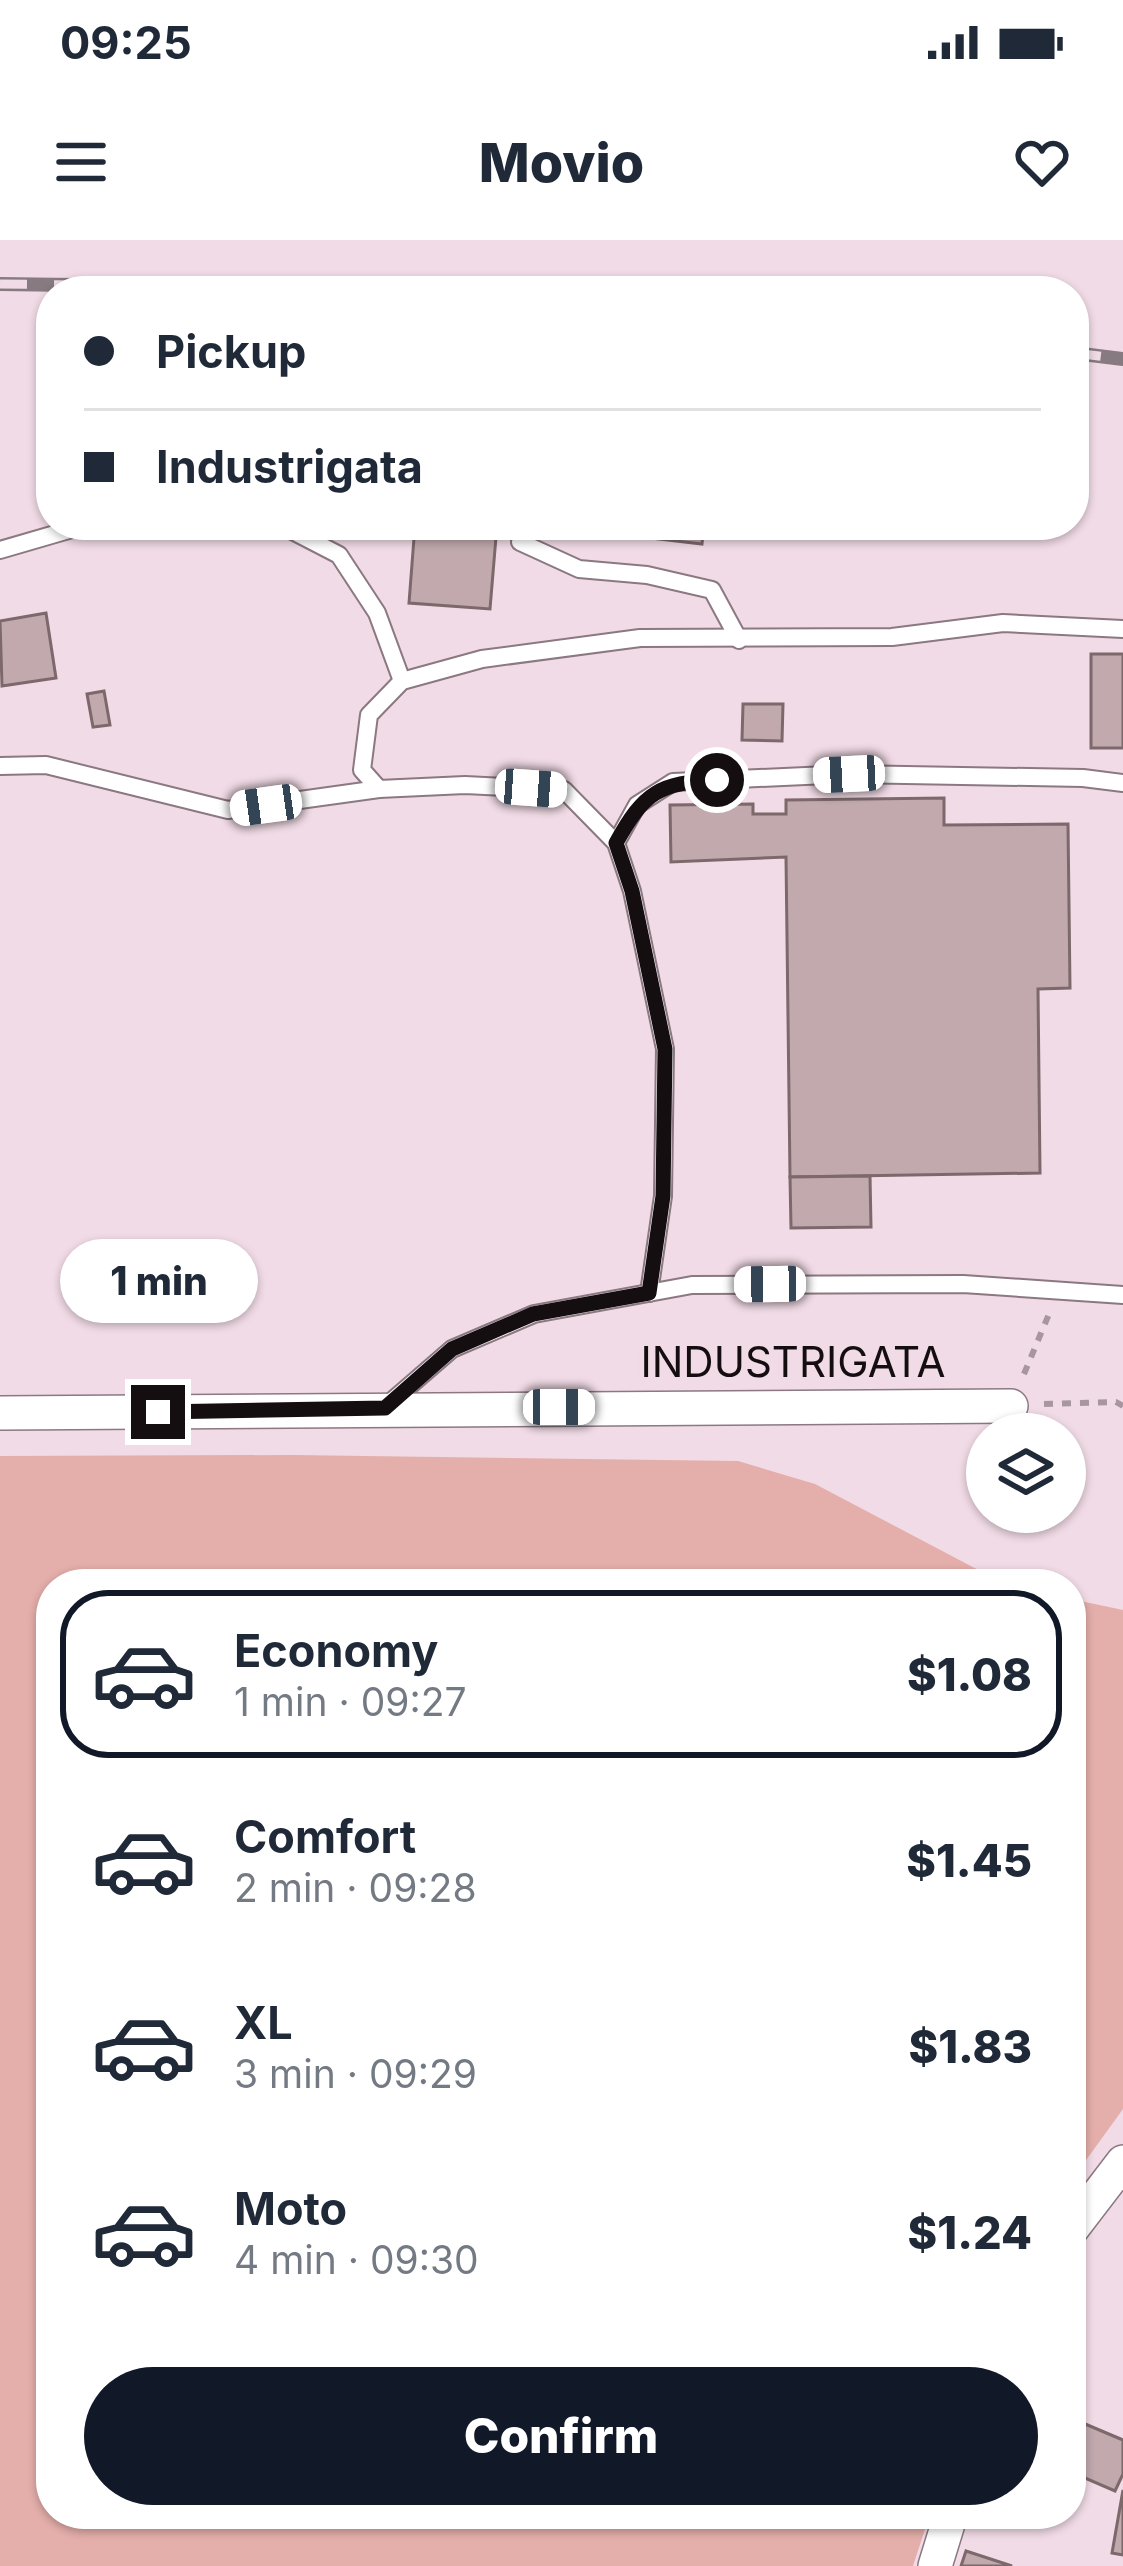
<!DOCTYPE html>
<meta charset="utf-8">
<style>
:root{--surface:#fff;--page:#f6f6f7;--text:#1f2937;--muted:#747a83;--line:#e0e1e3;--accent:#111827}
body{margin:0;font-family:Inter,sans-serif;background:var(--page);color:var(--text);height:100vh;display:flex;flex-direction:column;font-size:45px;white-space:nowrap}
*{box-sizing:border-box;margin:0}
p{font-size:39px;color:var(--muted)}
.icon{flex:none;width:66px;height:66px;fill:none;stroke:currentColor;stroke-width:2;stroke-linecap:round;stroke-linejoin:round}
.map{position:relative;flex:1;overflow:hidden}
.side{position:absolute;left:36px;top:1329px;width:1050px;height:960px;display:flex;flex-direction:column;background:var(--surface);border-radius:48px;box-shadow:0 3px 9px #0004}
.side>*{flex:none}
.top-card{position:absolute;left:36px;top:36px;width:1053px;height:264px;border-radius:48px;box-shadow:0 3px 9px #0004;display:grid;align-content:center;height:264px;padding:0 48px;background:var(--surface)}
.tools{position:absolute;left:966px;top:1173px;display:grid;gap:24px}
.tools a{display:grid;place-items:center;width:120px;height:120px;border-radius:50%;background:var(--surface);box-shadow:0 3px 9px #0004;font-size:60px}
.end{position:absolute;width:54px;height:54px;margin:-27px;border:15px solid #150e11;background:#fff;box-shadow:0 0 0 6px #fff}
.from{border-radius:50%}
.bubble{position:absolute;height:84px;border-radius:42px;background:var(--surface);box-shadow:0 3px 9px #0004;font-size:39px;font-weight:800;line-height:84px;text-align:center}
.car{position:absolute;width:36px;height:72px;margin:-36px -18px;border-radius:15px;box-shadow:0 0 9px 3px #0007;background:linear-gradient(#fff 24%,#345 0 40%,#fff 0 76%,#345 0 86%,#fff 0)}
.top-card b{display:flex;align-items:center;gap:42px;height:114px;font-size:45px}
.top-card b+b{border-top:3px solid var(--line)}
.top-card i{width:30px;height:30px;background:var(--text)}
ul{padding:21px 0 0;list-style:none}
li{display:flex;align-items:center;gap:36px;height:168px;margin:0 24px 18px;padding:0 24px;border:6px solid transparent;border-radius:48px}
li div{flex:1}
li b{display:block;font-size:45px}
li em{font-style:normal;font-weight:800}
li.current{border-color:var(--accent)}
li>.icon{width:108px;height:108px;stroke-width:1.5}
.cta{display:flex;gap:24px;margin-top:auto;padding:24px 48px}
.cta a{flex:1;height:138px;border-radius:72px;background:var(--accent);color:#fff;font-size:48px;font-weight:800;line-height:138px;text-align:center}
.status{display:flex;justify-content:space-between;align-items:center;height:84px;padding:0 60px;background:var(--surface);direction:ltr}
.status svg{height:33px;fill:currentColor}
header{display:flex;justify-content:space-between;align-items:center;height:156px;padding:0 48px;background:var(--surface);font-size:54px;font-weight:800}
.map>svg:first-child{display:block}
.green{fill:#e4aeaa}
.building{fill:#c1a9ae;stroke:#7d686c;stroke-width:3}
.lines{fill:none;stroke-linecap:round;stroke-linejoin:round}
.service-casing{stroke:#8b7881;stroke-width:20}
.minor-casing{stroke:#8b7881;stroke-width:36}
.path{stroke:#a7969f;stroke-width:6;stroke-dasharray:9 9;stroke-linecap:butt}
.service{stroke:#fff;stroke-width:16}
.minor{stroke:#fff;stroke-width:33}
.rail-casing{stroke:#887a81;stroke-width:14}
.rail{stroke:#f1dbe6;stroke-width:9;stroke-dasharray:27;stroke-linecap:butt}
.route{stroke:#150e11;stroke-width:15}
.labels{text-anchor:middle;stroke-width:10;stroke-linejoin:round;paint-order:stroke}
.street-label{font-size:42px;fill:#150e11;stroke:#f1dbe6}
</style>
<div class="status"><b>09:25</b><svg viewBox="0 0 49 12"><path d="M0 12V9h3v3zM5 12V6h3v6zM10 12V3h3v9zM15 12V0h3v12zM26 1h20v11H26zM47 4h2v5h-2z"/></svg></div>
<header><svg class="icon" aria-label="menu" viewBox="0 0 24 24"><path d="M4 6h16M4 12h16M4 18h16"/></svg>Movio<svg class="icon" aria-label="heart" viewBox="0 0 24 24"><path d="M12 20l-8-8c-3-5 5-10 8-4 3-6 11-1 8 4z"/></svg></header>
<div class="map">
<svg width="1123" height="2326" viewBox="0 0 1123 2326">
<rect width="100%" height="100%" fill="#f1dbe6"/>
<g class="green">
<path d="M 292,1215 L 738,1221 L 815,1244 L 1005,1344 L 51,1344 L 51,2274 L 930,2274 L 913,2326 L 0,2326 L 0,1216 Z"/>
<path d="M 1071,1359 L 1123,1370 L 1123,1869 L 1071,1941 Z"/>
</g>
<g class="building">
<path d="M 415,285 L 497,285 L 490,369 L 409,363 Z"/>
<path d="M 651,285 L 704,285 L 702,304 L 650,298 Z"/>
<path d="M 46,373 L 56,438 L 2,446 L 0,381 Z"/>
<rect x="1091" y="414" width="32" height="94"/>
<path d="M 104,451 L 110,485 L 93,487 L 87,454 Z"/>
<path d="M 743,464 L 783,464 L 782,501 L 742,500 Z"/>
<path d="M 944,558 L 944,585 L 1068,584 L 1070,748 L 1038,749 L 1040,933 L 790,937 L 786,617 L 671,622 L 670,565 L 753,564 L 753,574 L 786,574 L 786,560 Z"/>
<path d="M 870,936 L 871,987 L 791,988 L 790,937 Z"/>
<path d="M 1071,2178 L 1123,2200 L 1123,2234 L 1115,2251 L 1071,2232 Z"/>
<path d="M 1123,2250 L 1123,2315 L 1112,2313 Z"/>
<path d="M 966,2311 L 1012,2326 L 961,2326 Z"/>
</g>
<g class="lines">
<defs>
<g id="service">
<path d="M 281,285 L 339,315 L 377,373 L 402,441"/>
<path d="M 520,302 L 579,329 L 647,335 L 712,350 L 739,400"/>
<path d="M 0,310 L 86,285"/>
<path d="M 0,526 L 46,525 L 228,570 L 379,549"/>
<path d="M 616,603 L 637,565 L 673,542 L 849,534 L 1083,538 L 1123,543"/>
<path d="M 649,1053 L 663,956 L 665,809 L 632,651 L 616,603 L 564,550 L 465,545 L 379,549 L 362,530 L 369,475 L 402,441 L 482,419 L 640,398 L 892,397 L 1003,383 L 1123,389"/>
<path d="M 385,1167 L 452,1109 L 534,1074 L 692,1045 L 963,1044 L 1123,1055"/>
</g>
<g id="minor">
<path d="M 0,1173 L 1011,1166"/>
<path d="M 1071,1990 L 1123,1922"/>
<path d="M 935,2326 L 951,2274"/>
</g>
</defs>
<use href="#service" class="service-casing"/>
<use href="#minor" class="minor-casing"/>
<g class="path">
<path d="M 1024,1134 L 1049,1074"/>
<path d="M 1044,1164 L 1116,1162 L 1123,1166"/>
</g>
<use href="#service" class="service"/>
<use href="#minor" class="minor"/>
<defs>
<g id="rail">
<path d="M 0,44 L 507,51"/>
<path d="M 1074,113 L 1123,119"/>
</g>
</defs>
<use href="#rail" class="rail-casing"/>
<use href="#rail" class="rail"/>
</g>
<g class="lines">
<path class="route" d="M 158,1172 L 385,1168 L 452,1109 L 533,1074 L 649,1053 L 663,956 L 665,809 L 632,651 L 616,603 C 644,552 659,543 717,540"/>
</g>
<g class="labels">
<g class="street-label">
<text x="793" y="1137">INDUSTRIGATA</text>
</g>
</g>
</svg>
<div class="tools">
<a><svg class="icon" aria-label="layers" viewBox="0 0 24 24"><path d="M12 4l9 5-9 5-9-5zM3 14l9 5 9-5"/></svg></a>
</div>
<i class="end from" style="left:717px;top:540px"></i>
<i class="end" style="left:158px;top:1172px"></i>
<div class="bubble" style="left:60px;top:999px;width:198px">1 min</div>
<i class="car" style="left:849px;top:534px;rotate:267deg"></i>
<i class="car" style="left:531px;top:548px;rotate:94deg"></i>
<i class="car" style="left:266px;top:565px;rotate:262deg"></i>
<i class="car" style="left:770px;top:1044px;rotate:269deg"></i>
<i class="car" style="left:559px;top:1167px;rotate:90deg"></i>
<div class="top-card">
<b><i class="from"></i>Pickup</b>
<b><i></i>Industrigata</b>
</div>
<section class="side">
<ul>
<li class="current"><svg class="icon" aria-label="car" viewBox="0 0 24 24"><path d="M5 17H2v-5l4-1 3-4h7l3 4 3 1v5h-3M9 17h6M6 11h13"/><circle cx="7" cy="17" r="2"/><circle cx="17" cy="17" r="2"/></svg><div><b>Economy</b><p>1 min · 09:27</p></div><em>$1.08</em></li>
<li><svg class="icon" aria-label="car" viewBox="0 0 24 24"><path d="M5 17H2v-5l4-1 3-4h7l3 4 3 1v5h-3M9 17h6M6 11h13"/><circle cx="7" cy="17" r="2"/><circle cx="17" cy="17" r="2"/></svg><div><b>Comfort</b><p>2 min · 09:28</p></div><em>$1.45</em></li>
<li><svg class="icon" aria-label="car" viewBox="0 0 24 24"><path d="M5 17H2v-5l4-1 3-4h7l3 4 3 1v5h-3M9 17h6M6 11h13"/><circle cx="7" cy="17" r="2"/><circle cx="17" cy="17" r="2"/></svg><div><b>XL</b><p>3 min · 09:29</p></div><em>$1.83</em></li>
<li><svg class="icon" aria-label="car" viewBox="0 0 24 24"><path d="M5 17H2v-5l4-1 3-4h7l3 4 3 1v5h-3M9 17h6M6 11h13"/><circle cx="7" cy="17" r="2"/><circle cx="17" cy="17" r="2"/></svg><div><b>Moto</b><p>4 min · 09:30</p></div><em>$1.24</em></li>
</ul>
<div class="cta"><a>Confirm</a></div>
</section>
</div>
